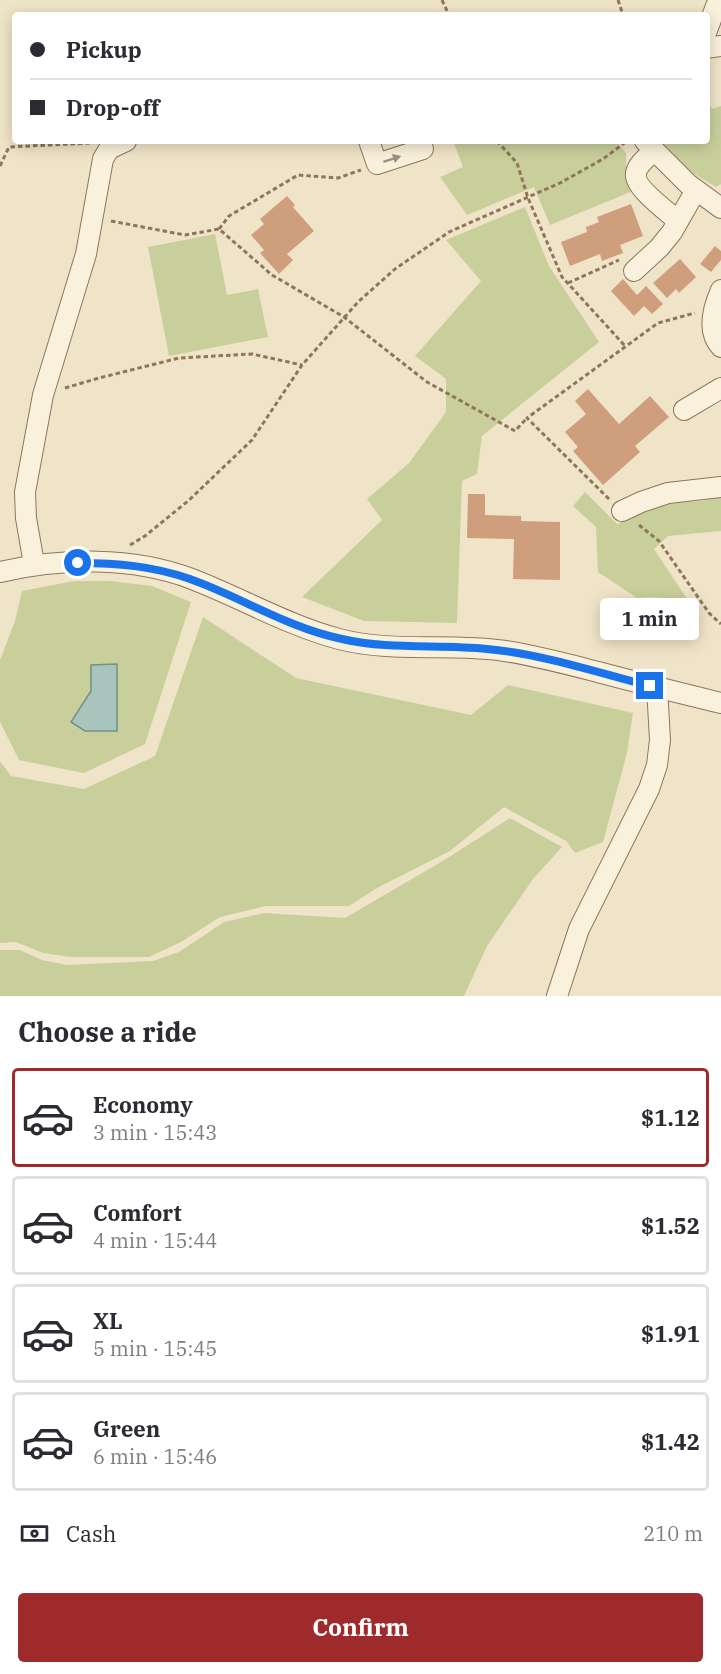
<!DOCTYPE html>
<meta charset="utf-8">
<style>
:root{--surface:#fff;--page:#f7f7f7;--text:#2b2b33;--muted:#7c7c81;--line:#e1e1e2;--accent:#9e2a2b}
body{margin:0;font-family:"IBM Plex Serif",serif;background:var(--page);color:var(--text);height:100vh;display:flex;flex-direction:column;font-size:22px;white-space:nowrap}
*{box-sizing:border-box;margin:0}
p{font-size:20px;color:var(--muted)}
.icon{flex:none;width:33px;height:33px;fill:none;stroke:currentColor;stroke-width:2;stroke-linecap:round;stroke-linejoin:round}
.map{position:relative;height:996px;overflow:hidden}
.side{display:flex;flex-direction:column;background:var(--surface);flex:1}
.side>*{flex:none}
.top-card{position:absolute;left:12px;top:12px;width:698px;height:132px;border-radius:6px;box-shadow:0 3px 15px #0003;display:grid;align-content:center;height:132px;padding:0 18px;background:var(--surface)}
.end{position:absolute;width:27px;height:27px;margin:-14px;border:8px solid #1a73e8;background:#fff;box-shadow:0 0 0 3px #fff}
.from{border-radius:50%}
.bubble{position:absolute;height:42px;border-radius:6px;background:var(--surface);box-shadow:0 3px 15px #0003;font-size:20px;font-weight:700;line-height:42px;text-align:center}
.top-card b{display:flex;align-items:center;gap:21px;height:57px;font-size:22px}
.top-card b+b{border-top:2px solid var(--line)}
.top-card i{width:15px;height:15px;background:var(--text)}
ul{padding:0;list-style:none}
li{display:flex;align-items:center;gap:18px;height:99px;margin:0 12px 9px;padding:0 6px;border:3px solid var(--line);border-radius:6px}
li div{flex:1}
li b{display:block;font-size:22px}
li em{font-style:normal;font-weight:700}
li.selected{border-color:var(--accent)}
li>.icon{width:54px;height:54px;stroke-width:1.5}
h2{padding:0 18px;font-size:27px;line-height:72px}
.pay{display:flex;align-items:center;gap:15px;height:66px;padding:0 18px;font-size:22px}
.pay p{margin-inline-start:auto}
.cta{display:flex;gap:12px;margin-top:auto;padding:12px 18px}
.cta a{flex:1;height:69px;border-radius:6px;background:var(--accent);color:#fff;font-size:24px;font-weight:700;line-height:69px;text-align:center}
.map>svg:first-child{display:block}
.green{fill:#c9cf9b}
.water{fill:#a9c4bc;stroke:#6f938a;stroke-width:1.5}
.building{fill:#cf9f7d}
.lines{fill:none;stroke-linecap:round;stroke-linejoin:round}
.minor-casing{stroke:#8d765c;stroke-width:22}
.path{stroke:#8d765c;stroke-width:3;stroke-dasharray:4.5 3;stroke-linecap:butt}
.minor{stroke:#faf1dc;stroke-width:20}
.oneway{fill:#9c907e}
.route{stroke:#1a73e8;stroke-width:8}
</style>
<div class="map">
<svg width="721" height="996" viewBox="0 0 721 996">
<rect width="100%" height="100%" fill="#f0e4c8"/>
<g class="green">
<path d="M 707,98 L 712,109 L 721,106 L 721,184 L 716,187 L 670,159 L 655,141 L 706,141 Z"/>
<path d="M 453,141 L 616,141 L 626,153 L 626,165 L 633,191 L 550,225 L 534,187 L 467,215 L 440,177 L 463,167 Z"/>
<path d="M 525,207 L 549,266 L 599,342 L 482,436 L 477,474 L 462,481 L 457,623 L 364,621 L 302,597 L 382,520 L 367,499 L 409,463 L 446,412 L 446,379 L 415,356 L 481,281 L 446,240 Z"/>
<path d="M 215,234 L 227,295 L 258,289 L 268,337 L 169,356 L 148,247 Z"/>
<path d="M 585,492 L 617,524 L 660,503 L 701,501 L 721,497 L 721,531 L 668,536 L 654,549 L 697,614 L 685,616 C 670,596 661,596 637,598 L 598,572 L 596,527 L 573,506 Z"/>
<path d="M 74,581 L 110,581 L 152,586 L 191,602 L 145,744 L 84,773 L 19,760 L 0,722 L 0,660 L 15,621 L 22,591 Z"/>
<path d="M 203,617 L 296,678 L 471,715 L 508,685 L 633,713 L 627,753 L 603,842 L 575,853 L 566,841 L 504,807 L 450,851 L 377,888 L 349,906 L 266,906 L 220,917 L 181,942 L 149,957 L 70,957 L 43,953 L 16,942 L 0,943 L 0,761 L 11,776 L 84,789 L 155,756 Z"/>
<path d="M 510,818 L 562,847 L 533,879 L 487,946 L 464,996 L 0,996 L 0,950 L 20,950 L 42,960 L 67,965 L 153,961 L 179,952 L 224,922 L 264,913 L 345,918 L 446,859 Z"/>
</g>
<path class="water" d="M 117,664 L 117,731 L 85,731 L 71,722 L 91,691 L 91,665 Z"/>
<g class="building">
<path d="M 287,196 L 295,205 L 293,207 L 314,231 L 287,254 L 293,260 L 279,274 L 260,253 L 264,250 L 251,235 L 264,224 L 260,219 Z"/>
<path d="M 631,204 L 643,236 L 620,245 L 623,253 L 602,261 L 600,254 L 570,266 L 561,242 L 587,232 L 586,227 L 599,222 L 597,217 Z"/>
<path d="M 715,246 L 721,251 L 721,260 L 711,272 L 700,264 Z"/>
<path d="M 680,259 L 696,277 L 679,293 L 676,289 L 667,298 L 653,283 Z"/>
<path d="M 623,279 L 637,295 L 646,286 L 663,304 L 652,314 L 644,306 L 634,316 L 611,291 Z"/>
<path d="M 588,389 L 619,424 L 650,396 L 669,417 L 635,446 L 640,452 L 603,485 L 573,451 L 578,447 L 565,432 L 586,414 L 575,401 Z"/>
<path d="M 468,494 L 485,494 L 485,515 L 521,516 L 521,521 L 560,522 L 560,580 L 513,579 L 514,539 L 467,538 Z"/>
</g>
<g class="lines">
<defs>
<g id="minor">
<path d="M 706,33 L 716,6"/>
<path d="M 706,48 L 721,46"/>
<path d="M 369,141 L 377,164 L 423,149 L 421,141"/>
<path d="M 645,141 L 688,184 L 721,208"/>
<path d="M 654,151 C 648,157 638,163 636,173 C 633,187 667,211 678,221"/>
<path d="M 634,271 L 659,248 L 672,232 L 696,190"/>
<path d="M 721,290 C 713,308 706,331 721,347"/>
<path d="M 684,410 L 721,388"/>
<path d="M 622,511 L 641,502 L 668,493 L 721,487"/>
<path d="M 34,564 L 26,518 L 25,492 L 43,395 L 86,254 L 103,159 L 109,149 L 126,141"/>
<path d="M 0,572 C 61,558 132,556 192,579 C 241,598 287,625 339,639 C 392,653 451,643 505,651 C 537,656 567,664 598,672 C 639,683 680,693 721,703"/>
<path d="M 557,996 L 579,929 L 649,789 L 657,765 L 660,740 L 657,687"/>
</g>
</defs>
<use href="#minor" class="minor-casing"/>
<g class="path">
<path d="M 442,0 L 449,15"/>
<path d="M 618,0 L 623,15"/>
<path d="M 497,141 L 517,163 L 528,198 L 562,277 L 626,347"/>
<path d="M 0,166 L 9,147 L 91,143"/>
<path d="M 111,221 L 185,235 L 219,229 L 272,275 L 344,317 L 427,382 L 515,431 L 527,418"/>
<path d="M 219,229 L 229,216 L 298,175 L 338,178 L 361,170"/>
<path d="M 568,283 L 619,260"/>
<path d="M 65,388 L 99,378 L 179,358 L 252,354 L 302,365"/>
<path d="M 609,499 L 527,418 L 658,323 L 695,313"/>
<path d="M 639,525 L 659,541 L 709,613 L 721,624"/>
<path d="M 130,545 L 145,536 L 188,501 L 252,440 L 302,365 L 359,301 L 395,269 L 449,232 L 560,183 L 603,159 L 627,141"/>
</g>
<use href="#minor" class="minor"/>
</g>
<defs><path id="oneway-solid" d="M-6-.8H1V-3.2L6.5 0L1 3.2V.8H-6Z" transform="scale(1.5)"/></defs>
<use class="oneway" href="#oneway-solid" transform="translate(392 159) rotate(-18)"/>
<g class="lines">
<path class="route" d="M 78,563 C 117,563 153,566 190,579 C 241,597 288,628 342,639 C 389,650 439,644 487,649 C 542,654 596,672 650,686"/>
</g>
</svg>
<i class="end from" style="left:78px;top:563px"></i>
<i class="end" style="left:650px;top:686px"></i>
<div class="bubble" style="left:600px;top:598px;width:99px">1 min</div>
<div class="top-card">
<b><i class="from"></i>Pickup</b>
<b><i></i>Drop-off</b>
</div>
</div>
<section class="side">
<h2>Choose a ride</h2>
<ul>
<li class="selected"><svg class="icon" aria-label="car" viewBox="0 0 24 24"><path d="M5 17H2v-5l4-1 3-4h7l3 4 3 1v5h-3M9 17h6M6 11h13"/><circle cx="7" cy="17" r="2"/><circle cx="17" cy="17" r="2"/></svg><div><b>Economy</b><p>3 min · 15:43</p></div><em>$1.12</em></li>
<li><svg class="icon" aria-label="car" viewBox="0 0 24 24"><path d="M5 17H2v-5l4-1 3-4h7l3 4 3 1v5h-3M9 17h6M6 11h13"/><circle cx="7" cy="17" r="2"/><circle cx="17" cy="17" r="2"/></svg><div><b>Comfort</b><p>4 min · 15:44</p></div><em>$1.52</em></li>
<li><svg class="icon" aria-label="car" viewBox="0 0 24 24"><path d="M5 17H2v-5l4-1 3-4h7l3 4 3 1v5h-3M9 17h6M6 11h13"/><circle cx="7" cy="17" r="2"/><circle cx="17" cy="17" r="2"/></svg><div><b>XL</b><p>5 min · 15:45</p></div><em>$1.91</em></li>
<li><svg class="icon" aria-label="car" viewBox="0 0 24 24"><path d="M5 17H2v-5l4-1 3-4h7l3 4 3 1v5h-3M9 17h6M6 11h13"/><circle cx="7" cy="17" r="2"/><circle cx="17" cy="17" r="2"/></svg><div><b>Green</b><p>6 min · 15:46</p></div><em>$1.42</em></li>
</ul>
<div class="pay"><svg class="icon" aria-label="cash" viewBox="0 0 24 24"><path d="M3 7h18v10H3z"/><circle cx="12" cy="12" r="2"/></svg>Cash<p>210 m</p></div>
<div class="cta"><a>Confirm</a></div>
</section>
